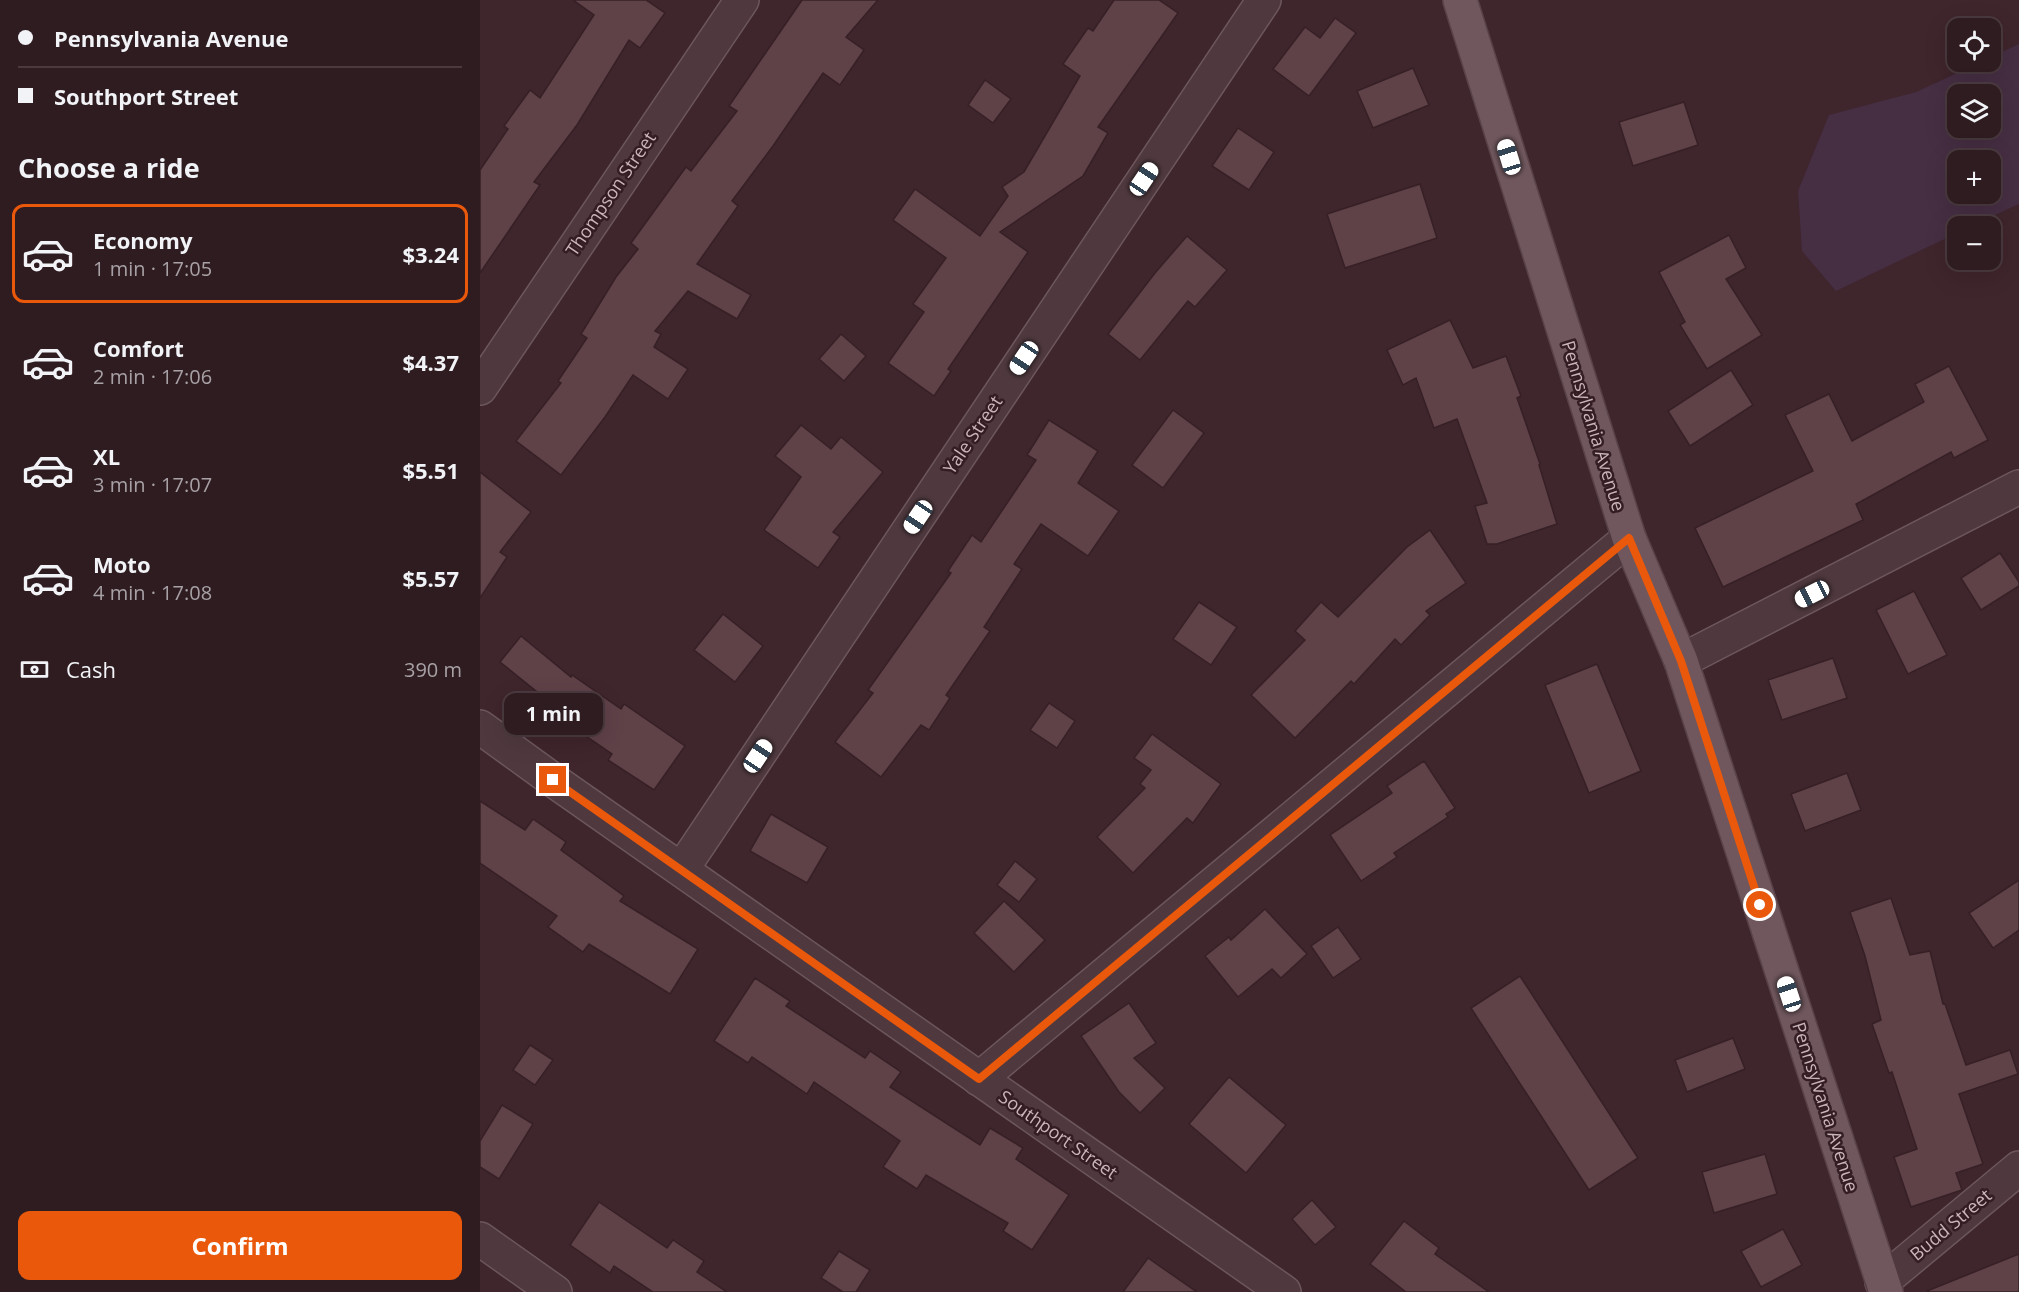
<!DOCTYPE html>
<meta charset="utf-8">
<style>
:root{--surface:#2f1c21;--page:#3b292e;--text:#f1f3f6;--muted:#a7a1a5;--line:#4a3a3f;--accent:#ea580c}
body{margin:0;font-family:"Open Sans",sans-serif;background:var(--page);color:var(--text);height:100vh;display:flex;flex-direction:column;font-size:22px;white-space:nowrap}
*{box-sizing:border-box;margin:0}
p{font-size:20px;color:var(--muted)}
.icon{flex:none;width:33px;height:33px;fill:none;stroke:currentColor;stroke-width:2;stroke-linecap:round;stroke-linejoin:round}
.map{position:relative;flex:1;overflow:hidden}
.drawer{display:flex;flex-direction:column;background:var(--surface);width:480px}
.drawer>*{flex:none}
.top-card{display:grid;align-content:center;height:132px;padding:0 18px;background:var(--surface)}
.controls{position:absolute;left:1467px;top:18px;display:grid;gap:12px}
.controls a{display:grid;place-items:center;width:54px;height:54px;border-radius:12px;background:var(--surface);box-shadow:0 6px 24px #0002,0 0 0 2px var(--line);font-size:30px}
.end{position:absolute;width:27px;height:27px;margin:-14px;border:8px solid #ea580c;background:#fff;box-shadow:0 0 0 3px #fff}
.from{border-radius:50%}
.bubble{position:absolute;height:42px;border-radius:12px;background:var(--surface);box-shadow:0 6px 24px #0002,0 0 0 2px var(--line);font-size:20px;font-weight:700;line-height:42px;text-align:center}
.car{position:absolute;width:18px;height:36px;margin:-18px -9px;border-radius:8px;box-shadow:0 0 4px 2px #0007;background:linear-gradient(#fff 24%,#345 0 40%,#fff 0 76%,#345 0 86%,#fff 0)}
.top-card b{display:flex;align-items:center;gap:21px;height:57px;font-size:22px}
.top-card b+b{border-top:2px solid var(--line)}
.top-card i{width:15px;height:15px;background:var(--text)}
ul{padding:0;list-style:none}
li{display:flex;align-items:center;gap:18px;height:99px;margin:0 12px 9px;padding:0 6px;border:3px solid transparent;border-radius:12px}
li div{flex:1}
li b{display:block;font-size:22px}
li em{font-style:normal;font-weight:700}
li.current{border-color:var(--accent)}
li>.icon{width:54px;height:54px;stroke-width:1.5}
h2{padding:0 18px;font-size:27px;line-height:72px}
.pay{display:flex;align-items:center;gap:15px;height:66px;padding:0 18px;font-size:22px}
.pay p{margin-inline-start:auto}
.primary-button{display:flex;gap:12px;margin-top:auto;padding:12px 18px}
.primary-button a{flex:1;height:69px;border-radius:12px;background:var(--accent);color:#fff;font-size:24px;font-weight:700;line-height:69px;text-align:center}
main{display:flex;flex:1;min-height:0}
.map>svg:first-child{display:block}
.green{fill:#462e43;fill-rule:evenodd}
.building{fill:#5f4148;stroke:#362026;stroke-width:1.5}
.lines{fill:none;stroke-linecap:round;stroke-linejoin:round}
.minor-casing{stroke:#6c575d;stroke-width:36}
.major-casing{stroke:#584248;stroke-width:36}
.minor{stroke:#4f393f;stroke-width:33}
.major{stroke:#6f575d;stroke-width:33}
.route{stroke:#ea580c;stroke-width:8}
.labels{text-anchor:middle;stroke-width:5;stroke-linejoin:round;paint-order:stroke}
.street-label{font-size:18px;fill:#c9b5ba;stroke:#341e24}
</style>
<main>
<section class="drawer">
<div class="top-card">
<b><i class="from"></i>Pennsylvania Avenue</b>
<b><i></i>Southport Street</b>
</div>
<h2>Choose a ride</h2>
<ul>
<li class="current"><svg class="icon" aria-label="car" viewBox="0 0 24 24"><path d="M5 17H2v-5l4-1 3-4h7l3 4 3 1v5h-3M9 17h6M6 11h13"/><circle cx="7" cy="17" r="2"/><circle cx="17" cy="17" r="2"/></svg><div><b>Economy</b><p>1 min · 17:05</p></div><em>$3.24</em></li>
<li><svg class="icon" aria-label="car" viewBox="0 0 24 24"><path d="M5 17H2v-5l4-1 3-4h7l3 4 3 1v5h-3M9 17h6M6 11h13"/><circle cx="7" cy="17" r="2"/><circle cx="17" cy="17" r="2"/></svg><div><b>Comfort</b><p>2 min · 17:06</p></div><em>$4.37</em></li>
<li><svg class="icon" aria-label="car" viewBox="0 0 24 24"><path d="M5 17H2v-5l4-1 3-4h7l3 4 3 1v5h-3M9 17h6M6 11h13"/><circle cx="7" cy="17" r="2"/><circle cx="17" cy="17" r="2"/></svg><div><b>XL</b><p>3 min · 17:07</p></div><em>$5.51</em></li>
<li><svg class="icon" aria-label="car" viewBox="0 0 24 24"><path d="M5 17H2v-5l4-1 3-4h7l3 4 3 1v5h-3M9 17h6M6 11h13"/><circle cx="7" cy="17" r="2"/><circle cx="17" cy="17" r="2"/></svg><div><b>Moto</b><p>4 min · 17:08</p></div><em>$5.57</em></li>
</ul>
<div class="pay"><svg class="icon" aria-label="cash" viewBox="0 0 24 24"><path d="M3 7h18v10H3z"/><circle cx="12" cy="12" r="2"/></svg>Cash<p>390 m</p></div>
<div class="primary-button"><a>Confirm</a></div>
</section>
<div class="map">
<svg width="1539" height="1292" viewBox="0 0 1539 1292">
<rect width="100%" height="100%" fill="#3f252c"/>
<path class="green" d="M 1539,44 L 1539,204 L 1491,226 L 1478,226 L 1477,233 L 1356,291 L 1322,251 L 1318,191 L 1349,115 L 1436,92 L 1501,62 L 1510,62 L 1511,57 ZM 1478,94 L 1510,94 L 1510,128 L 1478,128 ZM 1478,160 L 1510,160 L 1510,194 L 1478,194 Z"/>
<g class="building">
<path d="M 93,0 L 166,0 L 185,13 L 160,48 L 149,40 L 97,125 L 54,182 L 60,185 L 0,273 L 0,170 L 28,129 L 24,126 L 50,90 L 60,98 L 114,15 Z"/>
<path d="M 322,0 L 398,0 L 366,37 L 384,50 L 360,85 L 343,73 L 293,146 L 252,201 L 258,206 L 217,264 L 271,295 L 257,319 L 208,291 L 175,331 L 181,334 L 174,347 L 208,369 L 188,399 L 153,375 L 125,417 L 81,475 L 36,441 L 81,383 L 78,381 L 107,338 L 101,334 L 136,277 L 158,249 L 151,243 L 206,167 L 211,171 L 257,111 L 249,106 Z"/>
<path d="M 634,0 L 679,0 L 698,13 L 618,127 L 628,133 L 603,176 L 520,232 L 548,252 L 468,369 L 471,371 L 454,396 L 408,363 L 444,312 L 433,304 L 466,258 L 413,220 L 435,189 L 500,236 L 528,196 L 522,187 L 544,172 L 600,76 L 583,64 L 608,28 L 613,31 Z"/>
<path d="M 855,18 L 876,33 L 829,96 L 793,69 L 825,27 L 840,38 Z"/>
<path d="M 933,68 L 949,105 L 893,128 L 877,91 Z"/>
<path d="M 505,80 L 531,99 L 513,123 L 488,105 Z"/>
<path d="M 1204,102 L 1218,145 L 1153,166 L 1139,122 Z"/>
<path d="M 758,128 L 794,152 L 769,190 L 732,166 Z"/>
<path d="M 940,184 L 957,238 L 865,268 L 847,214 Z"/>
<path d="M 1249,235 L 1266,268 L 1246,279 L 1282,335 L 1227,369 L 1200,325 L 1205,322 L 1179,272 Z"/>
<path d="M 707,236 L 747,270 L 715,307 L 708,301 L 660,360 L 628,334 L 675,273 Z"/>
<path d="M 970,320 L 993,368 L 1026,356 L 1041,396 L 1037,398 L 1060,464 L 1059,465 L 1077,524 L 1017,544 L 1007,544 L 995,506 L 1007,503 L 977,419 L 954,428 L 936,378 L 923,385 L 907,350 Z"/>
<path d="M 361,334 L 386,356 L 364,381 L 339,359 Z"/>
<path d="M 1469,366 L 1508,440 L 1474,458 L 1471,452 L 1376,504 L 1383,520 L 1243,587 L 1215,528 L 1333,471 L 1305,415 L 1349,394 L 1372,441 L 1444,402 L 1435,384 Z"/>
<path d="M 1251,370 L 1273,405 L 1210,446 L 1188,411 Z"/>
<path d="M 693,410 L 724,433 L 683,488 L 652,465 Z"/>
<path d="M 569,420 L 618,451 L 598,483 L 639,511 L 608,556 L 561,524 L 534,564 L 542,569 L 504,627 L 510,631 L 466,695 L 470,698 L 449,730 L 441,725 L 401,777 L 355,742 L 393,693 L 388,690 L 471,573 L 468,571 L 492,535 L 501,542 L 556,460 L 547,455 Z"/>
<path d="M 321,425 L 351,449 L 361,437 L 403,472 L 353,532 L 360,537 L 338,568 L 284,530 L 321,477 L 295,456 Z"/>
<path d="M 0,472 L 51,512 L 20,552 L 27,557 L 0,598 Z"/>
<path d="M 950,530 L 986,583 L 946,611 L 950,615 L 921,645 L 915,639 L 874,684 L 871,681 L 815,738 L 771,695 L 825,640 L 815,631 L 841,602 L 858,617 L 927,547 Z"/>
<path d="M 1520,553 L 1539,582 L 1539,586 L 1501,610 L 1481,578 Z"/>
<path d="M 1434,591 L 1467,655 L 1428,674 L 1396,610 Z"/>
<path d="M 719,602 L 757,627 L 731,665 L 693,639 Z"/>
<path d="M 243,614 L 283,646 L 255,682 L 214,650 Z"/>
<path d="M 41,636 L 91,677 L 92,675 L 141,709 L 144,704 L 205,746 L 174,790 L 128,760 L 132,754 L 68,710 L 72,704 L 20,662 Z"/>
<path d="M 1353,658 L 1367,698 L 1302,720 L 1288,680 Z"/>
<path d="M 1117,664 L 1161,771 L 1109,793 L 1065,685 Z"/>
<path d="M 569,703 L 595,721 L 577,748 L 550,730 Z"/>
<path d="M 672,734 L 741,784 L 713,823 L 707,818 L 653,873 L 617,837 L 665,788 L 660,784 L 671,770 L 654,758 Z"/>
<path d="M 944,761 L 975,808 L 966,814 L 968,817 L 914,853 L 917,857 L 881,881 L 850,835 L 912,793 L 907,786 Z"/>
<path d="M 1367,773 L 1381,810 L 1325,831 L 1311,794 Z"/>
<path d="M 0,801 L 45,830 L 53,819 L 86,842 L 81,850 L 144,896 L 140,901 L 218,949 L 190,994 L 109,944 L 103,952 L 68,927 L 77,916 L 0,863 Z"/>
<path d="M 291,814 L 348,847 L 327,883 L 270,851 Z"/>
<path d="M 535,861 L 557,879 L 539,902 L 517,885 Z"/>
<path d="M 1539,880 L 1539,930 L 1513,948 L 1489,913 Z"/>
<path d="M 1411,898 L 1430,955 L 1450,951 L 1463,1004 L 1465,1004 L 1486,1065 L 1530,1050 L 1538,1074 L 1479,1094 L 1503,1164 L 1476,1173 L 1482,1190 L 1431,1207 L 1414,1157 L 1437,1149 L 1412,1072 L 1409,1073 L 1392,1024 L 1401,1020 L 1385,956 L 1370,912 Z"/>
<path d="M 524,901 L 565,940 L 534,972 L 494,933 Z"/>
<path d="M 785,909 L 827,954 L 801,978 L 792,969 L 758,997 L 725,956 L 749,937 L 751,940 Z"/>
<path d="M 858,927 L 881,959 L 853,978 L 831,946 Z"/>
<path d="M 1040,976 L 1158,1158 L 1109,1190 L 991,1008 Z"/>
<path d="M 275,978 L 310,1001 L 306,1006 L 385,1058 L 390,1051 L 421,1072 L 410,1087 L 500,1145 L 510,1128 L 543,1148 L 536,1159 L 589,1195 L 552,1250 L 523,1231 L 528,1223 L 446,1175 L 437,1189 L 403,1167 L 420,1141 L 334,1082 L 327,1094 L 272,1057 L 268,1063 L 234,1041 Z"/>
<path d="M 649,1003 L 676,1043 L 654,1058 L 685,1088 L 660,1113 L 639,1092 L 601,1036 Z"/>
<path d="M 1253,1038 L 1265,1069 L 1207,1092 L 1195,1060 Z"/>
<path d="M 50,1045 L 73,1060 L 55,1085 L 33,1070 Z"/>
<path d="M 749,1077 L 806,1125 L 766,1173 L 709,1124 Z"/>
<path d="M 22,1105 L 53,1124 L 19,1179 L 0,1167 L 0,1141 Z"/>
<path d="M 1285,1154 L 1297,1194 L 1234,1213 L 1222,1172 Z"/>
<path d="M 832,1200 L 856,1227 L 835,1245 L 812,1219 Z"/>
<path d="M 119,1202 L 187,1248 L 193,1240 L 224,1261 L 217,1272 L 247,1292 L 173,1292 L 134,1266 L 130,1273 L 90,1245 Z"/>
<path d="M 924,1221 L 959,1248 L 955,1254 L 1009,1292 L 926,1292 L 890,1264 Z"/>
<path d="M 1303,1229 L 1322,1265 L 1281,1287 L 1261,1251 Z"/>
<path d="M 359,1251 L 390,1270 L 376,1292 L 363,1292 L 341,1278 Z"/>
<path d="M 1539,1254 L 1539,1292 L 1447,1292 L 1447,1291 Z"/>
<path d="M 668,1258 L 717,1292 L 643,1292 Z"/>
</g>
<g class="lines">
<defs>
<g id="minor">
<path d="M 0,388 L 262,0"/>
<path d="M 1201,661 L 1539,487"/>
<path d="M 0,727 L 73,780 L 804,1292"/>
<path d="M 202,869 L 784,0"/>
<path d="M 499,1079 L 1149,538"/>
<path d="M 0,1239 L 75,1292"/>
<path d="M 1402,1282 L 1539,1168"/>
</g>
<path id="major" d="M 980,0 L 1149,538 L 1201,661 L 1406,1292"/>
</defs>
<use href="#minor" class="minor-casing"/>
<use href="#major" class="major-casing"/>
<use href="#minor" class="minor"/>
<use href="#major" class="major"/>
</g>
<g class="lines">
<path class="route" d="M 73,780 L 499,1079 L 1149,538 L 1201,661 L 1280,905"/>
</g>
<g class="labels">
<g class="street-label">
<text transform="translate(131 194) rotate(-56)" y="6">Thompson Street</text>
<text transform="translate(1113 426) rotate(73)" y="6">Pennsylvania Avenue</text>
<text transform="translate(493 435) rotate(-56)" y="6">Yale Street</text>
<text transform="translate(1345 1107) rotate(72)" y="6">Pennsylvania Avenue</text>
<text transform="translate(578 1135) rotate(35)" y="6">Southport Street</text>
<text transform="translate(1471 1225) rotate(-40)" y="6">Budd Street</text>
</g>
</g>
</svg>
<div class="controls">
<a><svg class="icon" aria-label="locate" viewBox="0 0 24 24"><circle cx="12" cy="12" r="6"/><path d="M12 2v4M12 18v4M2 12h4M18 12h4"/></svg></a>
<a><svg class="icon" aria-label="layers" viewBox="0 0 24 24"><path d="M12 4l9 5-9 5-9-5zM3 14l9 5 9-5"/></svg></a>
<a>+</a>
<a>−</a>
</div>
<i class="end from" style="left:1280px;top:905px"></i>
<i class="end" style="left:73px;top:780px"></i>
<div class="bubble" style="left:24px;top:693px;width:99px">1 min</div>
<i class="car" style="left:1029px;top:157px;rotate:343deg"></i>
<i class="car" style="left:664px;top:179px;rotate:34deg"></i>
<i class="car" style="left:544px;top:358px;rotate:214deg"></i>
<i class="car" style="left:438px;top:517px;rotate:214deg"></i>
<i class="car" style="left:1332px;top:594px;rotate:243deg"></i>
<i class="car" style="left:278px;top:756px;rotate:34deg"></i>
<i class="car" style="left:1309px;top:994px;rotate:342deg"></i>
</div>
</main>
